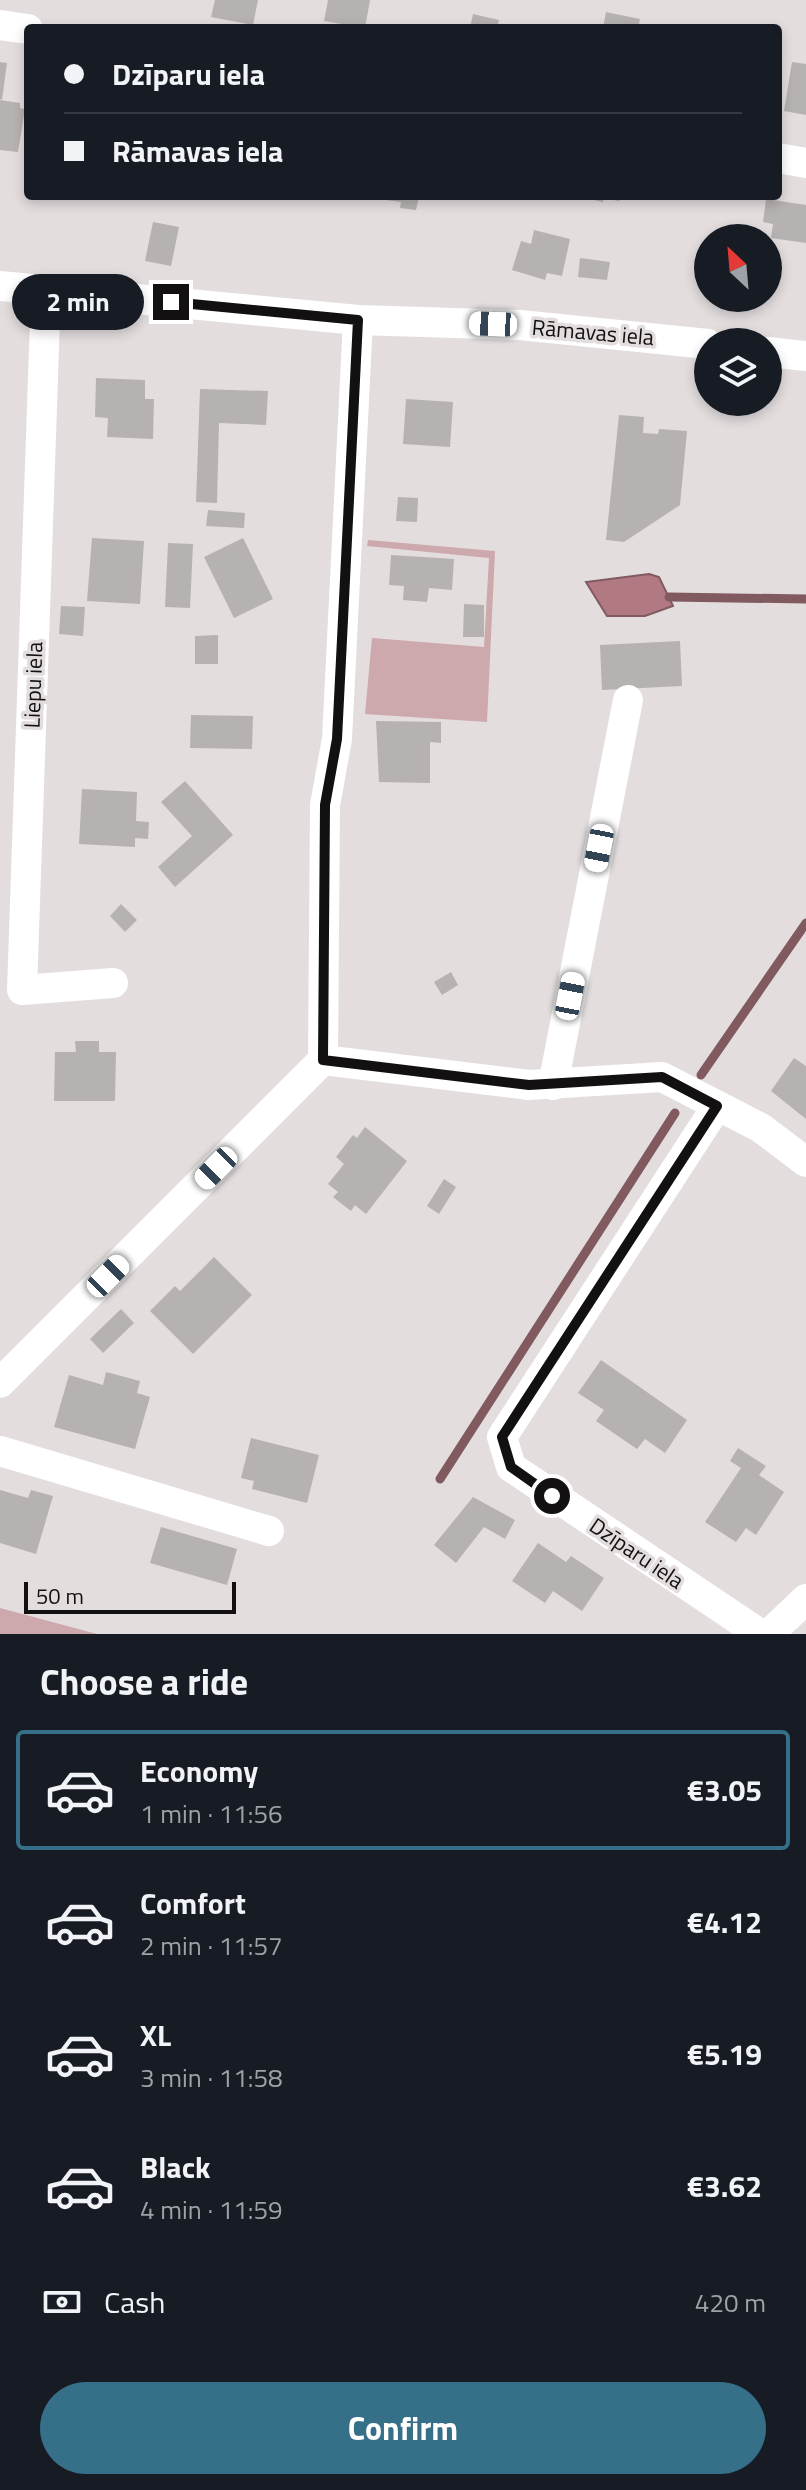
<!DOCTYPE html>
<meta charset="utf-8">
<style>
:root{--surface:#171b24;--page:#20242c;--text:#f1f3f6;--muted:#9ea1a6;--line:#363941;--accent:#356f88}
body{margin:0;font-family:"Titillium Web",sans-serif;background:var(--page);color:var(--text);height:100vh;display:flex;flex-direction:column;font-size:30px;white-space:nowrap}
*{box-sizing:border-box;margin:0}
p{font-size:26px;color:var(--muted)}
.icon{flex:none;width:44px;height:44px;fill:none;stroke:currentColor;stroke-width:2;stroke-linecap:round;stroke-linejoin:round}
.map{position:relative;height:1634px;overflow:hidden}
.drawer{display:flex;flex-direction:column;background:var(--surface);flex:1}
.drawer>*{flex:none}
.banner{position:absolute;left:24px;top:24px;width:758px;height:176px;border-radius:8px;box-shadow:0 4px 12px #0003;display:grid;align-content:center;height:176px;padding:0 40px;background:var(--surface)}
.needle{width:52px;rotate:334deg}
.tools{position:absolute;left:694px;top:224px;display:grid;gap:16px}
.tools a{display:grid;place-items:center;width:88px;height:88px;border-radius:50%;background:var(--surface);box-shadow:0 4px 12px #0003;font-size:40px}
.scale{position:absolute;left:24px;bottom:20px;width:212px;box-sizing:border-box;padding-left:8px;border:4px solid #121010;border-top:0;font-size:22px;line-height:28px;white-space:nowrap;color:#121010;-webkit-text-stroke:6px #e3ddde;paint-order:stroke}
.end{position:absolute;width:36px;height:36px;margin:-18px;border:10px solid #121010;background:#fff;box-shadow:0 0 0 4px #fff}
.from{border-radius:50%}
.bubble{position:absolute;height:56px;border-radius:28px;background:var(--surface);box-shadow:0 4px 12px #0003;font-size:26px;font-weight:700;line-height:56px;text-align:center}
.car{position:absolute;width:24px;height:48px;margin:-24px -12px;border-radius:10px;box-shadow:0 0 6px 2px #0007;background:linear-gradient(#fff 24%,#345 0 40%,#fff 0 76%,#345 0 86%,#fff 0)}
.banner b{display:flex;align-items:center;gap:28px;height:76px;font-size:30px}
.banner b+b{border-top:2px solid var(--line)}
.banner i{width:20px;height:20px;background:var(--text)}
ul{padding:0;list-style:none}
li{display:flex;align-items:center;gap:24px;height:120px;margin:0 16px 12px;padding:0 24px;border:4px solid transparent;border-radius:8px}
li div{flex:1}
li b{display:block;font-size:30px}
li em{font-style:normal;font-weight:700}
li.current{border-color:var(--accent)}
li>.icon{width:72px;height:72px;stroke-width:1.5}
h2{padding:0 40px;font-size:36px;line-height:96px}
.pay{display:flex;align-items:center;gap:20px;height:88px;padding:0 40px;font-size:30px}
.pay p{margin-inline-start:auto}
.primary-button{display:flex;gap:16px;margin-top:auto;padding:16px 40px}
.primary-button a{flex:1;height:92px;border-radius:48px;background:var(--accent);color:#fff;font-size:32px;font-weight:700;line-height:92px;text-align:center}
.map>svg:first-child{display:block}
.green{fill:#cda8ad}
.water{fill:#b17a83;stroke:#815a60;stroke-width:2}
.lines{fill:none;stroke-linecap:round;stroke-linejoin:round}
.stream{stroke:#815a60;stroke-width:9}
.building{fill:#b7b2b2}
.minor{stroke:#fff;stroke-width:30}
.route{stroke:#121010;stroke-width:10}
.labels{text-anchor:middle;stroke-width:7;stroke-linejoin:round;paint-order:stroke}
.street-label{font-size:22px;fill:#121010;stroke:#e3ddde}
</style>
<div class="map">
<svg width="806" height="1634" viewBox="0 0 806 1634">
<rect width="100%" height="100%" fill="#e3ddde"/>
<g class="green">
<path d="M 368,540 L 495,551 L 487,722 L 365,714 L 372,638 L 484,647 L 489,558 L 367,546 Z"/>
<path d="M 0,1608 L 97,1634 L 0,1634 Z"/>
</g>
<path class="water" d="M 649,574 L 659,577 L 673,606 L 645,616 L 607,616 L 586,582 Z"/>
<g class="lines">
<g class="stream">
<path d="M 669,597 L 806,599"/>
<path d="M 701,1075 L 806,923"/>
<path d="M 440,1479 L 675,1113"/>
</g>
</g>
<g class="building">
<path d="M 215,0 L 258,0 L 253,25 L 211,17 Z"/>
<path d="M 328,0 L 370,0 L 365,28 L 324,21 Z"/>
<path d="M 606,12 L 640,19 L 638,28 L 603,28 Z"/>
<path d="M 473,14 L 499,20 L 497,28 L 470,28 Z"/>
<path d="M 0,62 L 7,63 L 2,100 L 0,99 Z"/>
<path d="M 792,62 L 806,64 L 806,115 L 784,111 Z"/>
<path d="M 0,100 L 20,103 L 20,108 L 25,109 L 18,152 L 0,150 Z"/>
<path d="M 379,196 L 419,196 L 416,210 L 400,208 L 401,202 L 379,199 Z"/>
<path d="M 577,196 L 620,196 L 619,201 L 603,198 L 603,202 Z"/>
<path d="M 766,199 L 806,205 L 806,243 L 771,238 L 773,224 L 763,222 Z"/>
<path d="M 153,222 L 179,227 L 171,266 L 145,261 Z"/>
<path d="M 534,230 L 570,239 L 562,276 L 547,273 L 545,280 L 512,270 L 521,241 L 531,244 Z"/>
<path d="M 580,258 L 610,262 L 607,280 L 578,277 Z"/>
<path d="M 96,378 L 145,380 L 145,399 L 154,399 L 153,439 L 107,437 L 108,418 L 95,417 Z"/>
<path d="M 200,389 L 268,391 L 266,425 L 219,423 L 217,503 L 196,502 Z"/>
<path d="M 406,399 L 453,402 L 450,447 L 403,444 Z"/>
<path d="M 619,415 L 644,417 L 643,433 L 658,434 L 659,429 L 687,431 L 680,505 L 624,542 L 606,540 Z"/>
<path d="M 398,497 L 418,498 L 417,522 L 396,521 Z"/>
<path d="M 208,510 L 245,513 L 244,528 L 206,526 Z"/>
<path d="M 92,538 L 144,541 L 140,604 L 87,601 Z"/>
<path d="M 243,538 L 273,599 L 234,618 L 204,557 Z"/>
<path d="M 168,543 L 193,544 L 190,608 L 165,607 Z"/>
<path d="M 391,555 L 454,559 L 452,590 L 429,588 L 427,602 L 403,600 L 404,586 L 389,585 Z"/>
<path d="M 464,604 L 484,605 L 484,637 L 463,637 Z"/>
<path d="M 61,606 L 85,607 L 83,636 L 59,634 Z"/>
<path d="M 218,635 L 218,664 L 195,664 L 195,636 Z"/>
<path d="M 680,641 L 682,686 L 602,690 L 600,645 Z"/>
<path d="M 191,715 L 253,716 L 252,749 L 190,748 Z"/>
<path d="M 376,721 L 441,722 L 441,743 L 430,742 L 430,783 L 379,782 Z"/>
<path d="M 185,781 L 233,835 L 175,887 L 158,867 L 192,836 L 161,802 Z"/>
<path d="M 82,789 L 137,792 L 136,821 L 149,822 L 148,839 L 135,838 L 135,847 L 79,844 Z"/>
<path d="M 121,904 L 137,920 L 125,932 L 110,916 Z"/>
<path d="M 451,972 L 458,985 L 442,995 L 434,982 Z"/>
<path d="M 75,1041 L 99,1041 L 99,1052 L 116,1052 L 115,1101 L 54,1101 L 55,1052 L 76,1052 Z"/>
<path d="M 794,1058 L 806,1066 L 806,1119 L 771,1091 Z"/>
<path d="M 365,1127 L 407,1161 L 366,1214 L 355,1205 L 351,1211 L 333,1197 L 338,1192 L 328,1184 L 344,1164 L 336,1157 L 353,1135 L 357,1138 Z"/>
<path d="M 444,1179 L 456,1187 L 439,1214 L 427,1206 Z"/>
<path d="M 214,1257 L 252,1295 L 193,1354 L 150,1311 L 175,1286 L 180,1291 Z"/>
<path d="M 121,1309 L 134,1323 L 103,1353 L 90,1339 Z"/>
<path d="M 601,1360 L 687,1420 L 665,1453 L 645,1439 L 637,1449 L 596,1421 L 604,1410 L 578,1393 Z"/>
<path d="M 106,1372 L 140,1381 L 137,1393 L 150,1397 L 135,1449 L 54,1427 L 69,1375 L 103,1385 Z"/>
<path d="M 251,1438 L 319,1455 L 307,1503 L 252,1489 L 254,1481 L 241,1478 Z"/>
<path d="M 738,1448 L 766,1466 L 759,1475 L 784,1492 L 756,1535 L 746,1528 L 736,1542 L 705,1522 L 741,1468 L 730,1461 Z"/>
<path d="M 0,1490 L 28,1498 L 31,1490 L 53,1496 L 36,1554 L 0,1543 Z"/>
<path d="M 473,1497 L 515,1520 L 505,1539 L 484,1527 L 456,1563 L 434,1545 Z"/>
<path d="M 161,1527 L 237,1549 L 227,1585 L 150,1563 Z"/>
<path d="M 538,1543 L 566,1562 L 571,1556 L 604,1578 L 582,1611 L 553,1591 L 545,1603 L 512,1581 Z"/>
</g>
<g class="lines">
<g class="minor">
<path d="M 0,25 L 28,29"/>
<path d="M 778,158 L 806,163"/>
<path d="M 0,286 L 358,320 L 520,325 L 708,344"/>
<path d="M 46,290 L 22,990 L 113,983"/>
<path d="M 768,352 L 806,356"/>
<path d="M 323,1060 L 325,805 L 337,739 L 358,320"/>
<path d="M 323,1060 L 529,1085 L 662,1077 L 761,1128 L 806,1162"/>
<path d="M 553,1085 L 628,700"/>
<path d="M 717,1106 L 502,1437 L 511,1467 L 760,1634"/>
<path d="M 0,1383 L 323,1060"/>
<path d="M 0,1451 L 269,1531"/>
<path d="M 769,1634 L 806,1599"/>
</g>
</g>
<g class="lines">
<path class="route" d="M 171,302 L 358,320 L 337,739 L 325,805 L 323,1060 L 529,1085 L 662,1077 L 717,1106 L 502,1437 L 511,1467 L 552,1496"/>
</g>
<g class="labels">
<g class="street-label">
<text transform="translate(593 332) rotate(5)" y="8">Rāmavas iela</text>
<text transform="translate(33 685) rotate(-88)" y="8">Liepu iela</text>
<text transform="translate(637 1553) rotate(34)" y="8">Dzīparu iela</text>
</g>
</g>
</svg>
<div class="tools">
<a><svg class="needle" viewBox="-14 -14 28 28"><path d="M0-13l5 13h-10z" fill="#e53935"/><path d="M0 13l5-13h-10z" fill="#9ea1a6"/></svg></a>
<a><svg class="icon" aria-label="layers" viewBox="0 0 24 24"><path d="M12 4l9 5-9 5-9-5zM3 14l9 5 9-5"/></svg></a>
</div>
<div class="scale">50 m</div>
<i class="end from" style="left:552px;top:1496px"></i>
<i class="end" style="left:171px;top:302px"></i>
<div class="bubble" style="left:12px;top:274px;width:132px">2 min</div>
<i class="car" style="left:493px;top:324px;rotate:272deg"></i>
<i class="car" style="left:599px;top:848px;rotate:191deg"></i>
<i class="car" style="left:570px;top:996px;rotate:11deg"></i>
<i class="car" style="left:216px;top:1168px;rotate:225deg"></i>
<i class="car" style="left:108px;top:1276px;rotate:45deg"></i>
<div class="banner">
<b><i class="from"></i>Dzīparu iela</b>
<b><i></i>Rāmavas iela</b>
</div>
</div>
<section class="drawer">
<h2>Choose a ride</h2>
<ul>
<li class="current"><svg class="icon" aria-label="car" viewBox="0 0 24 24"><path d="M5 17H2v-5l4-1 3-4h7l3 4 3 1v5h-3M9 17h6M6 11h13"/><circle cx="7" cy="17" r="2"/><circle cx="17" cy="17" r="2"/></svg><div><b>Economy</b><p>1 min · 11:56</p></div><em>€3.05</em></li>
<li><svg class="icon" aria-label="car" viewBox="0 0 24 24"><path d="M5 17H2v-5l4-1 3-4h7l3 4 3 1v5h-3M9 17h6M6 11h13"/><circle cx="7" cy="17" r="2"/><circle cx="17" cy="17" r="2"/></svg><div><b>Comfort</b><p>2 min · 11:57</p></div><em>€4.12</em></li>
<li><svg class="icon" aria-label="car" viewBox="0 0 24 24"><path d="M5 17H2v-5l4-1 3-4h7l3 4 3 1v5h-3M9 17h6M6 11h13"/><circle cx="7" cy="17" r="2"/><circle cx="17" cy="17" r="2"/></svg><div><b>XL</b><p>3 min · 11:58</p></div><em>€5.19</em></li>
<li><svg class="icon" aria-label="car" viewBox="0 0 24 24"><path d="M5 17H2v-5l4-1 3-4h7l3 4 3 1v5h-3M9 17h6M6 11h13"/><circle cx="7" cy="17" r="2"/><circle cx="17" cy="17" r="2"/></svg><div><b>Black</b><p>4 min · 11:59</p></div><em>€3.62</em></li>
</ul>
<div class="pay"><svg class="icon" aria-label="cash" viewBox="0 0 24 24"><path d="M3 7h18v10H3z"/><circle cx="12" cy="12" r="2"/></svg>Cash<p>420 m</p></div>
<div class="primary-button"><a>Confirm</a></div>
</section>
